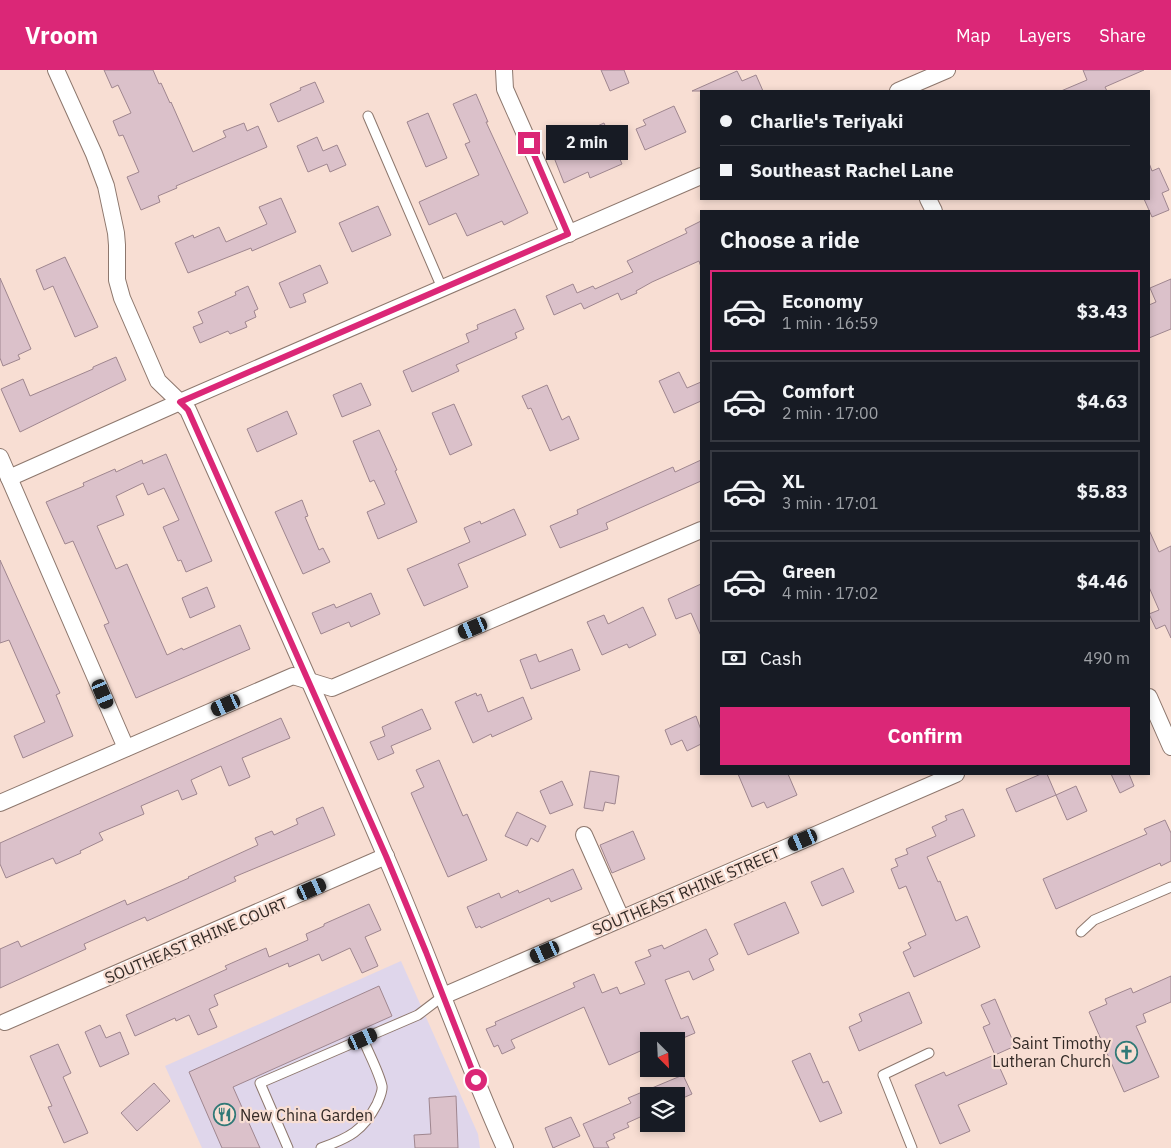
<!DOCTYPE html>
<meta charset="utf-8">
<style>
:root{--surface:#171b24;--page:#20242c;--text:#f1f3f6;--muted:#9ea1a6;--line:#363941;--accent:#db2777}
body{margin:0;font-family:"IBM Plex Sans",sans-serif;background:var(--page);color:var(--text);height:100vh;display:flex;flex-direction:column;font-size:19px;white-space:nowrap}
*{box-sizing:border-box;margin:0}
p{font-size:16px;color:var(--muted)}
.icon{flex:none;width:28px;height:28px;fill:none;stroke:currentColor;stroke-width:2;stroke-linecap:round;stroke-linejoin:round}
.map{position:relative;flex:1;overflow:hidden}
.details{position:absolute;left:700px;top:140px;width:450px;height:565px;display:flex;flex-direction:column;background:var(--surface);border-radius:0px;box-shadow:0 2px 8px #0003}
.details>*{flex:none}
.banner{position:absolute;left:700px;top:20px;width:450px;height:110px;border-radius:0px;box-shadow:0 2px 8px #0003;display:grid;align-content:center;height:110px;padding:0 20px;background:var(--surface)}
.needle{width:32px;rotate:156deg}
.buttons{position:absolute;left:640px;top:962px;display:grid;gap:10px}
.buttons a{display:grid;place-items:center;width:45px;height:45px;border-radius:0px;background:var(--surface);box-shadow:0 2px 8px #0003;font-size:25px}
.end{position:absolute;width:22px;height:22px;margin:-11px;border:6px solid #db2777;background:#fff;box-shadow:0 0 0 2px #fff}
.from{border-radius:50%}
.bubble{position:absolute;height:35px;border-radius:0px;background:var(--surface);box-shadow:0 2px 8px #0003;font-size:16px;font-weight:800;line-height:35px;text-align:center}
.car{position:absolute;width:15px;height:30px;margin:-15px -8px;border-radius:6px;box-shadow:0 0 4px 1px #0007;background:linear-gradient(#222 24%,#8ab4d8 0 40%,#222 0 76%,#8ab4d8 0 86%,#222 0)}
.banner b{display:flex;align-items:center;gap:18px;height:48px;font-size:19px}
.banner b+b{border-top:1px solid var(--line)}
.banner i{width:12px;height:12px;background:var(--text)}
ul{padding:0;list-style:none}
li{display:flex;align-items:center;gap:15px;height:82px;margin:0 10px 8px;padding:0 10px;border:2px solid var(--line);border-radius:0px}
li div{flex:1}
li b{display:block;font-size:19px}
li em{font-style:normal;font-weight:800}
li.selected{border-color:var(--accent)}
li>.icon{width:45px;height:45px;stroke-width:1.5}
h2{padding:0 20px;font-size:22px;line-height:60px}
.pay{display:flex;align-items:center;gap:12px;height:55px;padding:0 20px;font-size:19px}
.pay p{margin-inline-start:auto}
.button{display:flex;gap:10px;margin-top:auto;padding:10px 20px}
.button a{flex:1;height:58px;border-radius:0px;background:var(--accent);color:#fff;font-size:20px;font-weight:800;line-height:58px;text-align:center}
header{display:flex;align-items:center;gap:30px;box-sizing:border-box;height:70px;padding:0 25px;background:var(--accent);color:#fff}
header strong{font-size:24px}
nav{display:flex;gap:28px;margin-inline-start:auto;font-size:18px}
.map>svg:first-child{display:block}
.commercial{fill:#dfd6eb}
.building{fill:#dbc1ca;stroke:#9f868f}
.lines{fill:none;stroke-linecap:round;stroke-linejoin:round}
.service-casing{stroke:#8d776d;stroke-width:11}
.minor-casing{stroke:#8d776d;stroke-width:18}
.service{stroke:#fff;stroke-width:9}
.minor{stroke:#fff;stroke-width:16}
.route{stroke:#db2777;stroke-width:6}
.labels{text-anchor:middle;stroke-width:4.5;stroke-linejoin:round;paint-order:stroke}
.street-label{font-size:16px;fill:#332a26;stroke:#f8ded3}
.poi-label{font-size:16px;fill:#332a26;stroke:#f8ded3;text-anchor:end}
</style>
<header>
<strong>Vroom</strong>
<nav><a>Map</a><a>Layers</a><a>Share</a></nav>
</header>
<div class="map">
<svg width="1171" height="1078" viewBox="0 0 1171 1078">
<rect width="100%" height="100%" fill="#f8ded3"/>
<path class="commercial" d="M 401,891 L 478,1064 L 480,1078 L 202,1078 L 165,996 Z"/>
<g class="building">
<path d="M 104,0 L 153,0 L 159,14 L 161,13 L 170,33 L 171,32 L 193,82 L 226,67 L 223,61 L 244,53 L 247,61 L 258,56 L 267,77 L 176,116 L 177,118 L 158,126 L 160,132 L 141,140 L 127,107 L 139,102 L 123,65 L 119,66 L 113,51 L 131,43 L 118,15 L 112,18 Z"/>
<path d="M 601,0 L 624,0 L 629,13 L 610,21 Z"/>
<path d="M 1083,0 L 1144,0 L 1105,17 L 1107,21 L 1061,21 L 1087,10 Z"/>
<path d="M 737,1 L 742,11 L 756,5 L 763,21 L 692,21 Z"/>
<path d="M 315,12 L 324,32 L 278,52 L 270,34 L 301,20 L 300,18 Z"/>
<path d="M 476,24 L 488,52 L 486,52 L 528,143 L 504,155 L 502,151 L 467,166 L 456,143 L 429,155 L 419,132 L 479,105 L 465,74 L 470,72 L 453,34 Z"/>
<path d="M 674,36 L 686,62 L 645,80 L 636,59 L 646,55 L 643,50 Z"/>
<path d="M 428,43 L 447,88 L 426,97 L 407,52 Z"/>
<path d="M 604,53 L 622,94 L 590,108 L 588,102 L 564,113 L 553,85 L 586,70 L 582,63 Z"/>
<path d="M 317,67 L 323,81 L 337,75 L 346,95 L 330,102 L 327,94 L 308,102 L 297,76 Z"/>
<path d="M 1149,93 L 1152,101 L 1159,98 L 1169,120 L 1162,123 L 1169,140 L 1152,147 L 1144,129 L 1149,129 Z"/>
<path d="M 281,128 L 296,162 L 252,181 L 251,178 L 188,203 L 175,173 L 193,165 L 194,168 L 219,157 L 226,172 L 267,154 L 259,137 Z"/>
<path d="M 378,136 L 391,165 L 352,182 L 339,153 Z"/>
<path d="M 701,151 L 701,197 L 699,191 L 652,212 L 636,221 L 637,223 L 621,230 L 618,223 L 584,239 L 581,233 L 554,245 L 546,226 L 573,214 L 577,223 L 593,216 L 595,219 L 633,202 L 627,191 L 687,163 L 685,159 Z"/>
<path d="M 65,187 L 98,257 L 75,267 L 53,216 L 44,220 L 36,200 Z"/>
<path d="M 320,195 L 328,213 L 303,224 L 306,232 L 290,238 L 279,213 Z"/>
<path d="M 0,208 L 31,279 L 18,285 L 20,289 L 3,296 L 0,288 Z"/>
<path d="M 1171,209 L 1171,259 L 1149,268 L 1149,235 L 1156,232 L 1150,218 Z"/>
<path d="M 248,216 L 258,239 L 254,241 L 256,247 L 245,252 L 247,257 L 230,264 L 228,261 L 200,273 L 193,257 L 203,253 L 198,242 L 236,225 L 235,222 Z"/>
<path d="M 515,239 L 524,259 L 515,263 L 517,268 L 456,295 L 459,301 L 412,322 L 403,301 L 469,272 L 466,264 L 478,259 L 477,255 Z"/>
<path d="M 116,287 L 126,310 L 20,362 L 1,319 L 23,309 L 30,326 L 93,299 L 93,297 Z"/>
<path d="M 679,302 L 687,318 L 701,312 L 701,331 L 674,343 L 659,311 Z"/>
<path d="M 361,313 L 371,335 L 342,347 L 333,325 Z"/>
<path d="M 547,315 L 562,350 L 569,346 L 579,369 L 550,381 L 531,338 L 528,339 L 522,326 Z"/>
<path d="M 454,334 L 472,375 L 450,385 L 432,343 Z"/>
<path d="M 287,341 L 297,364 L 257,382 L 247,359 Z"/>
<path d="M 379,360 L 397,400 L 395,401 L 417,452 L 378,469 L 367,442 L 385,434 L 374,410 L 370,412 L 353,371 Z"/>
<path d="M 166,384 L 212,491 L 186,502 L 181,490 L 178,491 L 163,457 L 179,450 L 164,418 L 148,425 L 143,413 L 116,426 L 124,445 L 97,456 L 116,499 L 127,494 L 167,585 L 182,578 L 183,580 L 240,555 L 250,579 L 136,628 L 104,555 L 109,553 L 73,471 L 65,474 L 46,432 L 84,416 L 83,413 L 115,399 L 116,402 L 142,390 L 143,394 Z"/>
<path d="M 701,390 L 701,411 L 606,453 L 608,459 L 560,478 L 550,456 L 578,444 L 577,440 L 673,397 L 675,402 Z"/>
<path d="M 302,430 L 308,446 L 305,447 L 319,480 L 323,478 L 330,492 L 303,504 L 275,442 Z"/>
<path d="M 514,439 L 526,465 L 458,494 L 468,517 L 424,536 L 407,499 L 470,472 L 464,458 L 480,451 L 481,454 Z"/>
<path d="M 1149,460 L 1159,482 L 1171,476 L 1171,568 L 1165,555 L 1156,559 L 1149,544 L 1159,540 L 1149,517 Z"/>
<path d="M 0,490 L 60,623 L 56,625 L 73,666 L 23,688 L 14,666 L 45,652 L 9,570 L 0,573 Z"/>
<path d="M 701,514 L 701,566 L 691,543 L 676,549 L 668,529 Z"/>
<path d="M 207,517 L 215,537 L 190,548 L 182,528 Z"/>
<path d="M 371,523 L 380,544 L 351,557 L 349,552 L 321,564 L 312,543 L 334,534 L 336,538 Z"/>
<path d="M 643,537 L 656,565 L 629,578 L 627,574 L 602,585 L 587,552 L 604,545 L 608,554 Z"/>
<path d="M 572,579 L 580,600 L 531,619 L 520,590 L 536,584 L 539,592 Z"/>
<path d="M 476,623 L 477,626 L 481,624 L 488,642 L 523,627 L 532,649 L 492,667 L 491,664 L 473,673 L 455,632 Z"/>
<path d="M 422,639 L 431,659 L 391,676 L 394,683 L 378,690 L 370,672 L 385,666 L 382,657 Z"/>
<path d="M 696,646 L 701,660 L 701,674 L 687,681 L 682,670 L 671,675 L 665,660 Z"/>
<path d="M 281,648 L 290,668 L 242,688 L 250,707 L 229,716 L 221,696 L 191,710 L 197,724 L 182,730 L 178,720 L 141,736 L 144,744 L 99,763 L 103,770 L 80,781 L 81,783 L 56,794 L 53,788 L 6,808 L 0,794 L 0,773 Z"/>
<path d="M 439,690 L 463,746 L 467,744 L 487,790 L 448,807 L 411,723 L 424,717 L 416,700 Z"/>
<path d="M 590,701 L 619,706 L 615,734 L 605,732 L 603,741 L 584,738 Z"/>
<path d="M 738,704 L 788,704 L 797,725 L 767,738 L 764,732 L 752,737 Z"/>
<path d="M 1041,704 L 1047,704 L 1056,725 L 1016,742 L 1006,719 Z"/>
<path d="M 1111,704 L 1129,704 L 1134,716 L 1120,723 Z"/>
<path d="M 562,711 L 573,735 L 550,744 L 540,721 Z"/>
<path d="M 1076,716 L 1087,741 L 1067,750 L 1056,725 Z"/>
<path d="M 323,737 L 335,765 L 234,807 L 236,811 L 147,851 L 145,847 L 84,874 L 86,879 L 0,918 L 0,879 L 18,871 L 21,877 L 125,830 L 127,835 L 189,808 L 188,807 L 258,775 L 255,768 L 272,761 L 274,765 L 298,754 L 296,749 Z"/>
<path d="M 963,739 L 975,766 L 927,787 L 938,812 L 940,811 L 956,851 L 967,846 L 980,877 L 914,907 L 903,882 L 911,878 L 908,873 L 926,865 L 906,816 L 899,819 L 891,799 L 898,796 L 895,789 L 908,784 L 906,779 L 936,766 L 932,757 L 947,750 L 945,746 Z"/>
<path d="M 517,742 L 546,756 L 538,772 L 531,768 L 527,776 L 505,766 Z"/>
<path d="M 1165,750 L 1171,763 L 1171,791 L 1161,796 L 1160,793 L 1056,839 L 1043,809 L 1147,764 L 1144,759 Z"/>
<path d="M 633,761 L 645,789 L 612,803 L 600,775 Z"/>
<path d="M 843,798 L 854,822 L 822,836 L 811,812 Z"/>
<path d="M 573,799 L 582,819 L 551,832 L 549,828 L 481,858 L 480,856 L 476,858 L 467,837 L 499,823 L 501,828 L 518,820 L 519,823 Z"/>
<path d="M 785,832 L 799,863 L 748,885 L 734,854 Z"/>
<path d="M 369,834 L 381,860 L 365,867 L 378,896 L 362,903 L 350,878 L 322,891 L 319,884 L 289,897 L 288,893 L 214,925 L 218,935 L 209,939 L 217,957 L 198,965 L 189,945 L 176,951 L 175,948 L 135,966 L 126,945 L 227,899 L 225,896 L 266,878 L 269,887 L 308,870 L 306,864 L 324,856 L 324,854 Z"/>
<path d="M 706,859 L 718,884 L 709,889 L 714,900 L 693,910 L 689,901 L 665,910 L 681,949 L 688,946 L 695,963 L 676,971 L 644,971 L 647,978 L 609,995 L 584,937 L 511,970 L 515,978 L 502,984 L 498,975 L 494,977 L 486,959 L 496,955 L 495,952 L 575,917 L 573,913 L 594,904 L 602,923 L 617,917 L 620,924 L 645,914 L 635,892 L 651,886 L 648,880 L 662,875 L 664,879 Z"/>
<path d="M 1171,906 L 1171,932 L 1143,944 L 1146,952 L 1136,956 L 1159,1007 L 1124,1022 L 1089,942 L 1107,934 L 1105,929 L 1131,918 L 1133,923 Z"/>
<path d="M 379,916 L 392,946 L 233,1017 L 260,1078 L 222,1078 L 189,1002 Z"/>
<path d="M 909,922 L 922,953 L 859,981 L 849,957 L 862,951 L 859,944 Z"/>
<path d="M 995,929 L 1015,976 L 995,985 L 983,957 L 990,954 L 981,935 Z"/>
<path d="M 100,955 L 106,968 L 120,962 L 129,984 L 100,997 L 85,962 Z"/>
<path d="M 58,974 L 71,1003 L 63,1007 L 88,1063 L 64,1073 L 48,1037 L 52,1036 L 30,986 Z"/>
<path d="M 810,983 L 823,1013 L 828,1011 L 842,1043 L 820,1052 L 792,991 Z"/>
<path d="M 994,985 L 1007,1014 L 958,1035 L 970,1061 L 940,1074 L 915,1015 L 944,1002 L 946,1006 Z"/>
<path d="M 683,1005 L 692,1024 L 676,1031 L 676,1026 L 649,1026 L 649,1043 L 627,1053 L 629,1057 L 613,1064 L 615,1068 L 606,1072 L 609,1078 L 594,1078 L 583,1054 L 631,1033 L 628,1028 Z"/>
<path d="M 154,1013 L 170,1031 L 137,1061 L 121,1043 Z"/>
<path d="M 456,1026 L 458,1078 L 415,1078 L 414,1065 L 431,1064 L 429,1028 Z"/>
<path d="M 571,1047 L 580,1066 L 553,1078 L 545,1058 Z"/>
</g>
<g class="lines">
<defs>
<g id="service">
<path d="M 368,46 L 442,218"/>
<path d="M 1081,862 L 1094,850 L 1171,817"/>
<path d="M 288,1078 L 260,1013 L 418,945 L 443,926"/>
<path d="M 321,1078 C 349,1068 363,1061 377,1034 C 379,1029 383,1021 382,1016 C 379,1002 368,982 363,969"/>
<path d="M 912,1078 L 883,1005 L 929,983"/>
</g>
<g id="minor">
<path d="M 56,0 L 94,84 L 106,116 L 116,163 L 117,175 L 117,210 L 122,228 L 158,311 L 188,340 C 255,489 322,637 386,787 C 428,883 462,982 505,1078"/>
<path d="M 504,0 L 505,19 L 569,164"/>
<path d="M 898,21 L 947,0"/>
<path d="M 928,129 L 934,141"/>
<path d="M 0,387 L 126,678"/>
<path d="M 9,408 L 180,332 L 701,106"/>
<path d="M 1149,627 L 1171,677"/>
<path d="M 0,733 L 293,606 L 332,618 L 701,460"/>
<path d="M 584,765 L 621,848"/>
<path d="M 443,926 L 956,704"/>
<path d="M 5,952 L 386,786"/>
</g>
</defs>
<use href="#service" class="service-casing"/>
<use href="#minor" class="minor-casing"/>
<use href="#service" class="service"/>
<use href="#minor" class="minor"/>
</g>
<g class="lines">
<path class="route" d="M 476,1010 L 426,882 L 386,786 L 188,340 L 180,332 L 568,164 L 529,73"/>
</g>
<defs>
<symbol id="church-ring" viewBox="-11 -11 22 22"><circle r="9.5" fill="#f8ded3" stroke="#307977" stroke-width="1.5"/><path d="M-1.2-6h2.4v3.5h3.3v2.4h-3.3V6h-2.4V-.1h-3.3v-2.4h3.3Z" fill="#307977"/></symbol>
<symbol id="restaurant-ring" viewBox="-11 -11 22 22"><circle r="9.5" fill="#f8ded3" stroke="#307977" stroke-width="1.5"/><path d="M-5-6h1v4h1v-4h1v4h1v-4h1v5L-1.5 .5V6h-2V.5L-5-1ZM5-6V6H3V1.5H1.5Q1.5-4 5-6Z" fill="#307977"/></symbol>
</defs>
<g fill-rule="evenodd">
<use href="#church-ring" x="1114" y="970" width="25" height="25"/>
<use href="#restaurant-ring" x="212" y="1032" width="25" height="25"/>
</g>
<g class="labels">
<g class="street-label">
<text transform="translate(686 821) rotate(-23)" y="6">SOUTHEAST RHINE STREET</text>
<text transform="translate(196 870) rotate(-23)" y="6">SOUTHEAST RHINE COURT</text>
</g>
<g class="poi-label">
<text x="1111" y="979">Saint Timothy<tspan x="1111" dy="18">Lutheran Church</tspan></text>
<text x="240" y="1051" text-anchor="start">New China Garden</text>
</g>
</g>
</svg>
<div class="buttons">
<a><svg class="needle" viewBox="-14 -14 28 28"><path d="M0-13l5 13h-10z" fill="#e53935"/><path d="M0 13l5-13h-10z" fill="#9ea1a6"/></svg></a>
<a><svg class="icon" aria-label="layers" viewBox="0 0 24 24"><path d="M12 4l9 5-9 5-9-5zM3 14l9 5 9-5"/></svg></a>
</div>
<i class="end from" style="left:476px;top:1010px"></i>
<i class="end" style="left:529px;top:73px"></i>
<div class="bubble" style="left:546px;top:55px;width:82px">2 min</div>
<i class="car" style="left:473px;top:558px;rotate:247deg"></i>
<i class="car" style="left:103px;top:624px;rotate:157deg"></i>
<i class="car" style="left:226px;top:635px;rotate:246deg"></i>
<i class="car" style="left:803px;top:770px;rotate:247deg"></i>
<i class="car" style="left:312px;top:819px;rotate:66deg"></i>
<i class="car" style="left:545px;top:882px;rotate:246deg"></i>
<i class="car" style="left:363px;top:969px;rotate:66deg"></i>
<div class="banner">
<b><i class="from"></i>Charlie's Teriyaki</b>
<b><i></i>Southeast Rachel Lane</b>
</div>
<section class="details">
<h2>Choose a ride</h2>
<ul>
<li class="selected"><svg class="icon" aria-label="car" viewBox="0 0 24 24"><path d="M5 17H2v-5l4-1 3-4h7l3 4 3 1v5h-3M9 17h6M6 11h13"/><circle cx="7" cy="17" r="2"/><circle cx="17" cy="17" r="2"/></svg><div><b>Economy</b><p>1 min · 16:59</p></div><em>$3.43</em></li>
<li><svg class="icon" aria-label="car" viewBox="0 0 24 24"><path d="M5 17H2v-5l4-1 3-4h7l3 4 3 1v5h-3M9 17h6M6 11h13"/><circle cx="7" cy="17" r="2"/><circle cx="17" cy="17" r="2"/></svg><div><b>Comfort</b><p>2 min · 17:00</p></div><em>$4.63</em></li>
<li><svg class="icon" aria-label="car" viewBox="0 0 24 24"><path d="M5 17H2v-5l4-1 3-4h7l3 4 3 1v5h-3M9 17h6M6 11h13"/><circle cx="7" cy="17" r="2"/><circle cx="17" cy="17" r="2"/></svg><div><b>XL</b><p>3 min · 17:01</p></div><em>$5.83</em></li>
<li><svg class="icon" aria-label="car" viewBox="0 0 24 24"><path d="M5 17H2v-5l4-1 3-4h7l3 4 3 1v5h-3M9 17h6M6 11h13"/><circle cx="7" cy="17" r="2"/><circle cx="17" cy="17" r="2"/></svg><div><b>Green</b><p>4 min · 17:02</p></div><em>$4.46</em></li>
</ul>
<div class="pay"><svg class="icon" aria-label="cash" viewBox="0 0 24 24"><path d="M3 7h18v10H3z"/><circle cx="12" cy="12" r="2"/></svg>Cash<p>490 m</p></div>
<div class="button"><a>Confirm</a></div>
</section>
</div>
